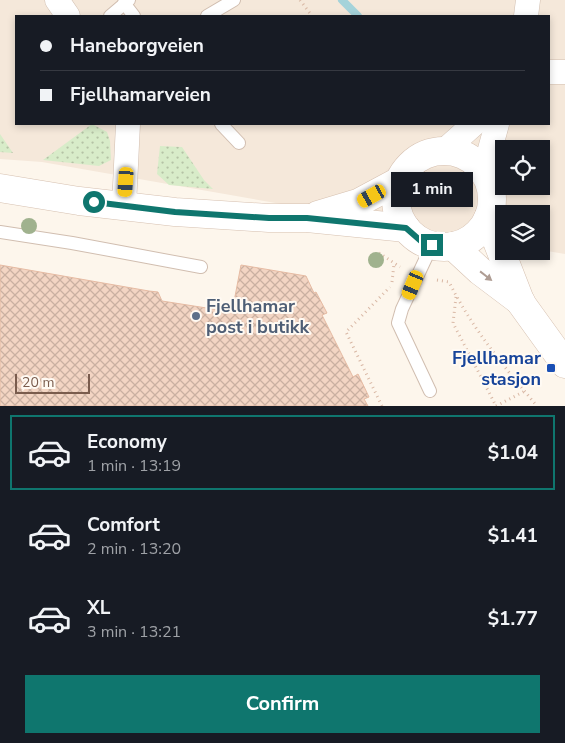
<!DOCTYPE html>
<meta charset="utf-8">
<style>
:root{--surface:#171b24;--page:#20242c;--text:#f1f3f6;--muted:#9ea1a6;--line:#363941;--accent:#0f766e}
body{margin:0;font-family:"Nunito Sans",sans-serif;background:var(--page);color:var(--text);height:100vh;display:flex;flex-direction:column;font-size:19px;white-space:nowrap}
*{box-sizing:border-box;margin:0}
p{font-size:16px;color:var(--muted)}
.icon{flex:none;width:28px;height:28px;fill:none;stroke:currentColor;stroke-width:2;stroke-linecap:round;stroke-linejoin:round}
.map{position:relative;height:406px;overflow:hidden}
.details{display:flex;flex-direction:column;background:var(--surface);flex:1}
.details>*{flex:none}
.guide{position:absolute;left:15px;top:15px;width:535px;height:110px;border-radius:0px;box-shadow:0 2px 8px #0003;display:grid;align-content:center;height:110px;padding:0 25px;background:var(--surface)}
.fabs{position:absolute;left:495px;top:140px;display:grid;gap:10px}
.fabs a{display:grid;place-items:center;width:55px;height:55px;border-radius:0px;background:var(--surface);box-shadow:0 2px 8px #0003;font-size:25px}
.scale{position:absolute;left:15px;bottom:12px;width:75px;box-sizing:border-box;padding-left:5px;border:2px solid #7a5c4d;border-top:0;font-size:14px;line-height:18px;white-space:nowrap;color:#7a5c4d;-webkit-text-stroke:4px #fffaf3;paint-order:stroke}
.end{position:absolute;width:22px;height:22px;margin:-11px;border:6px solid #0f766e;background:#fff;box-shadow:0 0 0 2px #fff}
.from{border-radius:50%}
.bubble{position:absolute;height:35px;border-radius:0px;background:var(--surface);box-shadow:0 2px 8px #0003;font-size:16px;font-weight:700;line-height:35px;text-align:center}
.car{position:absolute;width:15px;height:30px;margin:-15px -8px;border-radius:6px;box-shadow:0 0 4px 1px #0007;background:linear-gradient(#f5c518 24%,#345 0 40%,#f5c518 0 76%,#345 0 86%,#f5c518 0)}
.guide b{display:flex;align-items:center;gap:18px;height:48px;font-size:19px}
.guide b+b{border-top:1px solid var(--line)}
.guide i{width:12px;height:12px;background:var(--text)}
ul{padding:9px 0 0;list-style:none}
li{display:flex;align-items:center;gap:15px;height:75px;margin:0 10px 8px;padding:0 15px;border:2px solid transparent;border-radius:0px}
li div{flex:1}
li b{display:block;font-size:19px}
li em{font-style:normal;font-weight:700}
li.selected{border-color:var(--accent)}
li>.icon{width:45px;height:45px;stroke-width:1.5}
.primary-button{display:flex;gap:10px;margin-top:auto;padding:10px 25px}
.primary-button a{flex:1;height:58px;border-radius:0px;background:var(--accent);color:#fff;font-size:20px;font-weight:700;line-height:58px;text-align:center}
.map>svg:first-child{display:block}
.residential{fill:#f5e8da;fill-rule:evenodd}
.grass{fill:url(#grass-dots)}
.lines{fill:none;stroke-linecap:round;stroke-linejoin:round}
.stream{stroke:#a5d3da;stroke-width:8}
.building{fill:url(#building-cross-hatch);stroke:#e6bba3}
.lane-casing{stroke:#d1beb0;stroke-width:14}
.street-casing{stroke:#d1beb0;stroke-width:25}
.secondary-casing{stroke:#d6c0b0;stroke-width:29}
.path{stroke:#d9b8a5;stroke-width:3;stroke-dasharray:1 4;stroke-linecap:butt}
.lane{stroke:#fff;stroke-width:12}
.street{stroke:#fff;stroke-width:24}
.secondary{stroke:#fff;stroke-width:28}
.tree{fill:#a0b28e}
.oneway{fill:#af9d94}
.route{stroke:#0f766e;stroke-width:6}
.service-dot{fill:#5c6f8a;stroke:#fffaf3;stroke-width:2}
.transit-dot{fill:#1a4fb4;stroke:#fffaf3;stroke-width:2}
.labels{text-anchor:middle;stroke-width:4;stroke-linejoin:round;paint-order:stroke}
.service-label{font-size:18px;font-weight:bold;fill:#4e5e75;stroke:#fffaf3;text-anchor:start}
.transit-label{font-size:18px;font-weight:bold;fill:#164399;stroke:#fffaf3;text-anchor:end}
</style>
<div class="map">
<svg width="565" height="406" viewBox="0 0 565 406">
<defs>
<pattern id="grass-dots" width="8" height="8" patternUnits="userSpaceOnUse" patternTransform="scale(1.25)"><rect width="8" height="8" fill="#d8ecc9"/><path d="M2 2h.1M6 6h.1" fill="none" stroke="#b4c2a5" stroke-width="1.8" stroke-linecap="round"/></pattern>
<pattern id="building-cross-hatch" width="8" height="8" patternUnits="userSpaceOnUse" patternTransform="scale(1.25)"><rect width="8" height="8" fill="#f3d5c3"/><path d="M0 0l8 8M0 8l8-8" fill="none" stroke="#cab0a1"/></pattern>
</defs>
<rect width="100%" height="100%" fill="#fdf6ec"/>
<path class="residential" d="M 0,0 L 565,0 L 565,254 L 541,250 L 541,214 L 504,214 L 504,243 L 42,162 L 0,159 ZM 16,16 L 549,16 L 549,124 L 16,124 ZM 504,149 L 541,149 L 541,186 L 504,186 Z"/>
<g class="grass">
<path d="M 92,124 L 107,132 L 110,141 L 111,160 L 99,166 L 43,160 Z"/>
<path d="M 0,134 L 13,153 L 0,152 Z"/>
<path d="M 160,146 L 182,147 L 204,180 L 213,189 L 169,185 L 157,174 Z"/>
</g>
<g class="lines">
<path class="stream" d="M 342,0 L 358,16"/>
</g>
<path class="building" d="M 0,265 L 149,291 L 158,292 L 162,301 L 232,312 L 241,265 L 306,276 L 314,293 L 316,292 L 327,313 L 322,315 L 353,377 L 358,374 L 369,397 L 364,399 L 368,406 L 0,406 Z"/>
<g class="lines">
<defs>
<g id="lane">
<path d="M 124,3 L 134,16"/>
<path d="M 110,16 L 129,0"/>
<path d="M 207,16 L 234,0"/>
<path d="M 221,124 L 239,143"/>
<path d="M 0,232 L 72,243 L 201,267"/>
<path d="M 430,391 L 398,323 L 402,309 L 432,245"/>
</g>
<g id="street">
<path d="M 57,0 L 68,16"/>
<path d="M 526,16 L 528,0"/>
<path d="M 549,72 L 565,72"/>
<path d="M 445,150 L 474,124"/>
<path d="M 484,171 L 497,124"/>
<path d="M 124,206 L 128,124"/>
</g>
<g id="secondary">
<circle cx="444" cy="199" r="48"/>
<path d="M 0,188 L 79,201 L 175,212 L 269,218 L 307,218 L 406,228"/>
<path d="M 318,215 L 358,203 L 399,181"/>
<path d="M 488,218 L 521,303 L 565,364"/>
<path d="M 453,246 L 480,271 L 521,302"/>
</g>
</defs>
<use href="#lane" class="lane-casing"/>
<use href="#street" class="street-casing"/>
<use href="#secondary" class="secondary-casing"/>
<g class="path">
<path d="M 300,0 L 312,16"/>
<path d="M 379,253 L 400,267"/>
<path d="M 437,280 L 449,282 C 472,328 504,367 537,406"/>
<path d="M 392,282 L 394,264"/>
<path d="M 456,297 L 453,323 L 496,406"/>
<path d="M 382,406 L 346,332 L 390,287"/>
<path d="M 496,406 L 525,391"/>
</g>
<use href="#lane" class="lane"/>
<use href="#street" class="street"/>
<use href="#secondary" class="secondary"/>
</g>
<g class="tree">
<circle cx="29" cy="226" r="8"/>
<circle cx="376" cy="260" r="8"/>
</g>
<defs><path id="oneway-solid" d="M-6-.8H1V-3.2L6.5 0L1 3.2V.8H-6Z" transform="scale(1.25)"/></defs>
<use class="oneway" href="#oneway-solid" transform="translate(486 276) rotate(38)"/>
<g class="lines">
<path class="route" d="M 94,202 L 175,212 L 269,218 L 307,218 L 406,228 L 422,242 L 432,245"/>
</g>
<circle class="service-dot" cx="196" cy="316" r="5"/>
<rect class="transit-dot" x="546" y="363" width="10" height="10" rx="2.5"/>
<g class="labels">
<g class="service-label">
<text x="206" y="312">Fjellhamar<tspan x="206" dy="21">post i butikk</tspan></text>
</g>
<g class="transit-label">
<text x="541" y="364">Fjellhamar<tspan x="541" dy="21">stasjon</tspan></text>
</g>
</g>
</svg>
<div class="fabs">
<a><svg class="icon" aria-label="locate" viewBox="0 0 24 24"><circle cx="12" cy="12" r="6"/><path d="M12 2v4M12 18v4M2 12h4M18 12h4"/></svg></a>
<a><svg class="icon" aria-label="layers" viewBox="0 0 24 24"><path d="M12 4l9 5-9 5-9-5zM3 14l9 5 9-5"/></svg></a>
</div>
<div class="scale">20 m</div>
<i class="end from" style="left:94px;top:202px"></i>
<i class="end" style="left:432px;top:245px"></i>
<div class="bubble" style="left:391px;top:172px;width:82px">1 min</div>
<i class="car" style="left:126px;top:182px;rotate:184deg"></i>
<i class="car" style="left:372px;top:196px;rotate:241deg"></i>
<i class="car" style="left:413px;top:285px;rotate:203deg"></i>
<div class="guide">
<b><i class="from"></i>Haneborgveien</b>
<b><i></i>Fjellhamarveien</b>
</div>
</div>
<section class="details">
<ul>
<li class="selected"><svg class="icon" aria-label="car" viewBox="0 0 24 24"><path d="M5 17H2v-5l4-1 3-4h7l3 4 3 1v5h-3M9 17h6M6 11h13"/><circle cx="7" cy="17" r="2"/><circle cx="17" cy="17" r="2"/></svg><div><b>Economy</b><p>1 min · 13:19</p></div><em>$1.04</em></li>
<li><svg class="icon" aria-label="car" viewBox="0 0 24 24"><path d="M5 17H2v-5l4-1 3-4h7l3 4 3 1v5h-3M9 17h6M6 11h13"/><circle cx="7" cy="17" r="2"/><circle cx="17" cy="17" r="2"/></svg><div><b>Comfort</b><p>2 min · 13:20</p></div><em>$1.41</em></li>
<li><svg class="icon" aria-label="car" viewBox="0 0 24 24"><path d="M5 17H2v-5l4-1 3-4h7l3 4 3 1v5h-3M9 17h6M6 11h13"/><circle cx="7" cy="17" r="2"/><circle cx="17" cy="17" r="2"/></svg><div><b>XL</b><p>3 min · 13:21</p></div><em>$1.77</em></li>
</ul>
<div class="primary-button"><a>Confirm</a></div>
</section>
